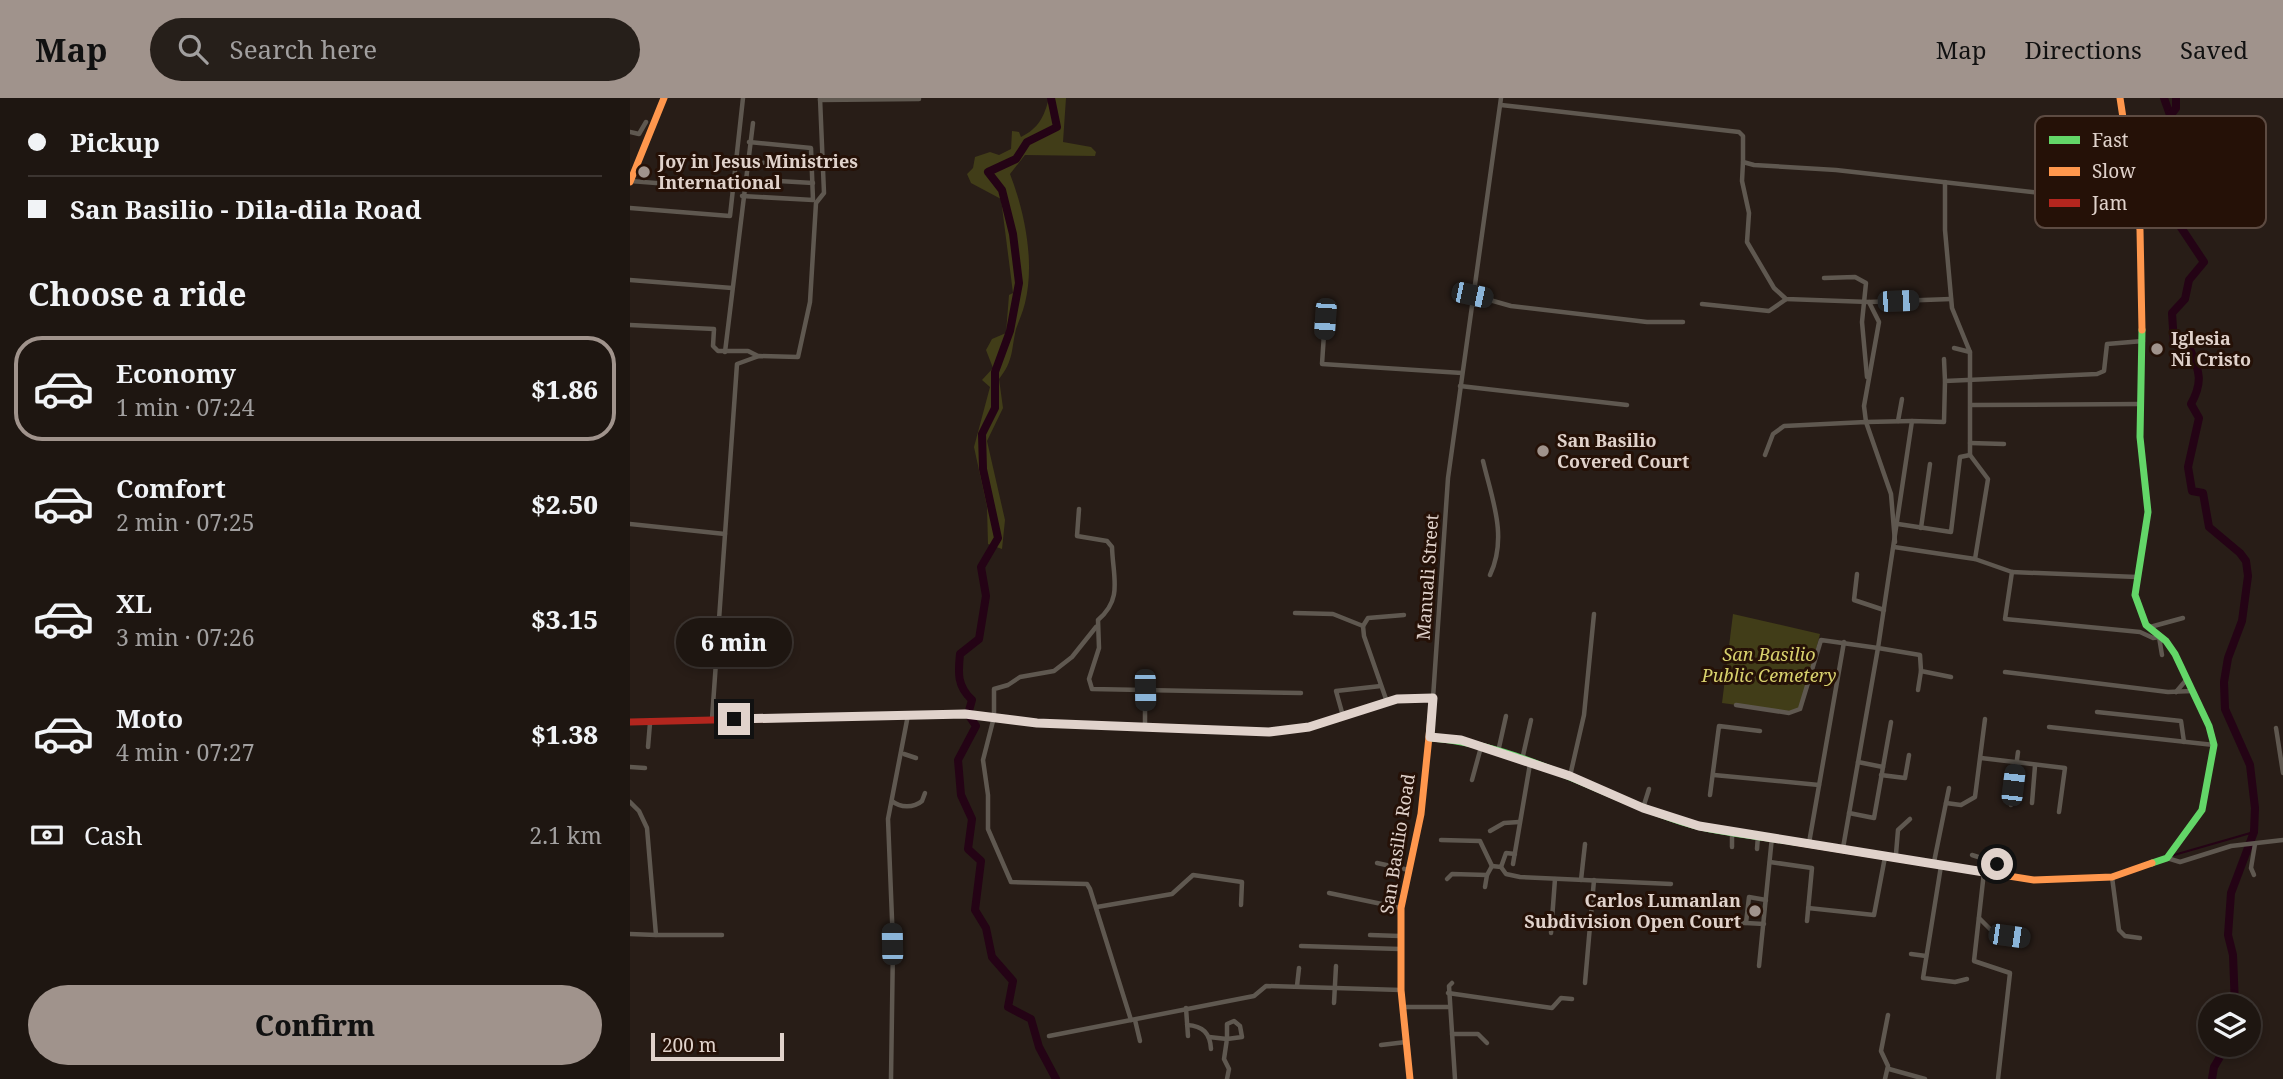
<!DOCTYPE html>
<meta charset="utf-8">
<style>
:root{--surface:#1e1611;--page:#261f1a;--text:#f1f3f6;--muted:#a19f9f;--line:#3c3531;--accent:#a0938c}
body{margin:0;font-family:"Noto Serif",serif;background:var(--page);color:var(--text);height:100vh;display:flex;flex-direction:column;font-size:26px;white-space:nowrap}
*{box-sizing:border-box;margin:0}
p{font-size:23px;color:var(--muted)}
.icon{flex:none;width:38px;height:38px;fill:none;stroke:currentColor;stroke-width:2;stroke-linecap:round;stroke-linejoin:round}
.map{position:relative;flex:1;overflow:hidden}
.panel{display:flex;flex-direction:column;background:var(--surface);width:630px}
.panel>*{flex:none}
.top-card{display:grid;align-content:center;height:154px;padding:0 28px;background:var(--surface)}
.buttons{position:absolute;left:1568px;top:896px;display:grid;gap:14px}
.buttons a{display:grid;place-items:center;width:63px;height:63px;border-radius:50%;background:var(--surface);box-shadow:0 4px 10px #0003,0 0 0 2px var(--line);font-size:35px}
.scale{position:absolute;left:21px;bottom:18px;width:133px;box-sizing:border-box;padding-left:7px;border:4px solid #e0d2cb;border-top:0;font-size:19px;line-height:24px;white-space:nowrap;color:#e0d2cb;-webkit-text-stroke:5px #251107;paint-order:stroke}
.end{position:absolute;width:32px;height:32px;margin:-16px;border:9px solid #e0d2cb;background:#111;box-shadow:0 0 0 4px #111}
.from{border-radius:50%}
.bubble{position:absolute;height:49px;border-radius:24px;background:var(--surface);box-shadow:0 4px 10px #0003,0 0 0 2px var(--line);font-size:23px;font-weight:800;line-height:49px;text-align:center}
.car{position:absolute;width:21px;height:42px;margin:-21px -10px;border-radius:9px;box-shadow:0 0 5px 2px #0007;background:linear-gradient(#222 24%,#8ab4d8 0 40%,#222 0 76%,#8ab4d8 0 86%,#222 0)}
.top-card b{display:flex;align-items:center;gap:24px;height:66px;font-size:26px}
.top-card b+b{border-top:2px solid var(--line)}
.top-card i{width:18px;height:18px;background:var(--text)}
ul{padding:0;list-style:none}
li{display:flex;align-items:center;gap:21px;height:105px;margin:0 14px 10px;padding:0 14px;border:4px solid transparent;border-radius:28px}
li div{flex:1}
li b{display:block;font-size:26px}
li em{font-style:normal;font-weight:800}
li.current{border-color:var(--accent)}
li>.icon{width:63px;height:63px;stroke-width:1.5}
h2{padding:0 28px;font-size:32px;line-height:84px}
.pay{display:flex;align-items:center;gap:18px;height:77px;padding:0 28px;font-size:26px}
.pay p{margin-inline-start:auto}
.button{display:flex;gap:14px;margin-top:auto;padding:14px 28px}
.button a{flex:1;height:80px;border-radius:42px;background:var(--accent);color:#111;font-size:28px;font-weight:800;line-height:80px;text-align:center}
header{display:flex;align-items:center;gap:42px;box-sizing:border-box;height:98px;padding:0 35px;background:var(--accent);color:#111}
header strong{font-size:33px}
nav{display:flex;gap:38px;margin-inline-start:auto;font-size:24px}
.search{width:490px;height:63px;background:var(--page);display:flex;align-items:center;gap:18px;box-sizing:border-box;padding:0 24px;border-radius:38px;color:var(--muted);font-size:26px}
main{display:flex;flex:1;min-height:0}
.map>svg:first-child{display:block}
.green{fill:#413d18}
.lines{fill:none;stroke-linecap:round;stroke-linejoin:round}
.stream{stroke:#240315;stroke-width:2}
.river{stroke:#240315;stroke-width:8}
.street{stroke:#5f5850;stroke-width:4.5}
.fast{stroke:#63d668;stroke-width:7}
.slow{stroke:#ff974d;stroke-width:7}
.jam{stroke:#b3261e;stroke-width:7}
.route{stroke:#e0d2cb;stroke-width:9}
.poi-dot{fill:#a0938c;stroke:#251107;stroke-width:2.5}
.labels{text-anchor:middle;stroke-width:6;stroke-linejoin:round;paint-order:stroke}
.poi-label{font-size:18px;font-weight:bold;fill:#e0d2cb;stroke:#251107;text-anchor:start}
.street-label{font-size:18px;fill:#e0d2cb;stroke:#251107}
.park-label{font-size:18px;font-style:italic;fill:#d7d06d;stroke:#251107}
.key{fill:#251107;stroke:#5d4b42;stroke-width:2}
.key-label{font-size:19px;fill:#e0d2cb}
</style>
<header>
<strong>Map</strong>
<div class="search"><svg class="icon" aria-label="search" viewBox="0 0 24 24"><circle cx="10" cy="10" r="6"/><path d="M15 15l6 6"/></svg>Search here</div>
<nav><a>Map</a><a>Directions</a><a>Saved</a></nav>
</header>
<main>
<section class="panel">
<div class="top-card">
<b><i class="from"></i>Pickup</b>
<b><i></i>San Basilio - Dila-dila Road</b>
</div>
<h2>Choose a ride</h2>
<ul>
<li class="current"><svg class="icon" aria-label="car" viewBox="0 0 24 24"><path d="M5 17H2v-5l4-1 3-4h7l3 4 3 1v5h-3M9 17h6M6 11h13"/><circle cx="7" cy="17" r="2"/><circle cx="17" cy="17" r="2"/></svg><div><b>Economy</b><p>1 min · 07:24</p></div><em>$1.86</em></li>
<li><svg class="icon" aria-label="car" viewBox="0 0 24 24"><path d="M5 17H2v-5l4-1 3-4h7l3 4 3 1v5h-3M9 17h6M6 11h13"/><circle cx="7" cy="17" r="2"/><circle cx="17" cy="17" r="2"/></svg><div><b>Comfort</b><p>2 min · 07:25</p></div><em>$2.50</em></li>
<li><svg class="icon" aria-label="car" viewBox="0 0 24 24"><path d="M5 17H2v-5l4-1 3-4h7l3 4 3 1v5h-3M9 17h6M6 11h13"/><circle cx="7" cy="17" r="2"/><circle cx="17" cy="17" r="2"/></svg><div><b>XL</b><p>3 min · 07:26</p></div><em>$3.15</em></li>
<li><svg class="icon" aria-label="car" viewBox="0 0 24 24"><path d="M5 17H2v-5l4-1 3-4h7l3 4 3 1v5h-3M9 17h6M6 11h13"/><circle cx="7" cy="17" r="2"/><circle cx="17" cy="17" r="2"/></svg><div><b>Moto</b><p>4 min · 07:27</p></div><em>$1.38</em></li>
</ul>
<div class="pay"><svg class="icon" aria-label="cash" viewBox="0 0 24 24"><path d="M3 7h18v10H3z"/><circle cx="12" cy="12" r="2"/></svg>Cash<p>2.1 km</p></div>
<div class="button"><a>Confirm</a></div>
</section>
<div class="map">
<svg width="1653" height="981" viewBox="0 0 1653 981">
<rect width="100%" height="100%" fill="#281d17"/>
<g class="green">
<path d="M 419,0 L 436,0 L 433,44 L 461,49 L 466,54 L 465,58 L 395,57 L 380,76 C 395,115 405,164 395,205 C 393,214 389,222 386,231 C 381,252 384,262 369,281 L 373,310 L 357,343 L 375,422 L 372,451 L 358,446 L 357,409 L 344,349 L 360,289 L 352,282 L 363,270 L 356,252 L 362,241 L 376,235 L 379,197 L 383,195 L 371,101 L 341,85 L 337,76 L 343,70 L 345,59 L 360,54 L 369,57 L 381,51 L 382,33 L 389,34 L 391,39 C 409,30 414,19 419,0 Z"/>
<path d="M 1103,516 L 1190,536 L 1172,606 L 1166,613 L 1151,613 L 1092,605 Z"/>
</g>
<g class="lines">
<path class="stream" d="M 1544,757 L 1624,734"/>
<g class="river">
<path d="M 421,0 L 427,29 L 397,44 L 386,61 L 358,74 L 372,92 L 383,136 L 389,185 L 380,233 L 365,274 L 365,310 L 352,336 L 353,371 L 368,440 L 351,469 L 356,498 L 349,541 L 330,556 C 328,575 327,588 342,602 L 338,616 L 346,628 L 328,662 L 331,697 L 342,721 L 338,751 L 351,763 L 345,812 L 356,830 L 362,859 L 383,883 L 378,909 L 401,921 L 409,949 L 426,981"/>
<path d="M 1534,0 L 1540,17"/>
<path d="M 1546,0 L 1546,10 L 1534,26 L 1536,96 L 1543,102 L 1546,122 L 1574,164 L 1559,182 L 1555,201 L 1542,215 L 1544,246 L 1560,251 C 1570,274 1573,284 1561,306 L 1569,320 L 1558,369 L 1562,393 L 1573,395 L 1579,429 L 1610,455 L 1616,463 L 1618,478 L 1612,523 L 1598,560 L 1594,584 L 1595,611 L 1620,667 L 1625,710 L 1624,734 L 1601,795 L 1598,837 L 1603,857 L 1605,908"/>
<path d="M 1582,981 L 1584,969 L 1597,947"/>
</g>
<g class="street">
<path d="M 190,2 L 289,1"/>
<path d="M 871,7 L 1109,34 L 1113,38 L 1113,64 L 1124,67 L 1206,72 L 1472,102 L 1505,99"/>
<path d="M 0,34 L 9,36 L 16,24"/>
<path d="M 116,64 L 183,67"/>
<path d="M 1113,64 L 1112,83 L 1119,115 L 1117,144 L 1144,190 L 1156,201 L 1239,204 L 1321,201"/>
<path d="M 114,81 L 183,85"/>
<path d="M 0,83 L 103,91"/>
<path d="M 1315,84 L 1315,132 L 1322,210 L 1340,254 L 1340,357 L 1358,381 L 1345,461"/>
<path d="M 112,98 L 183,102 L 181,50 L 119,44"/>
<path d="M 0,110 L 100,118 L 113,0"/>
<path d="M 1194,180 L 1225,179 L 1236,185 L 1232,224 L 1237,279"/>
<path d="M 0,182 L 102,190"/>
<path d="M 842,197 L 881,208 L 1017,224 L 1053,224"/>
<path d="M 1239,204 L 1249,224 L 1234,308 L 1236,324 L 1282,323"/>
<path d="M 1072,206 L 1139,213 L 1155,202"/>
<path d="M 695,221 L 692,266 L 832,275"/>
<path d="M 0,227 L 84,231 L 83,248 L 88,253 L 118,253 L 128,258"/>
<path d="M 1324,250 L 1340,254"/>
<path d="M 95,254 L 123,25"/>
<path d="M 1314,261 L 1315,283"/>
<path d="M 830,288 L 997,307"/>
<path d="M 1341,307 L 1511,306"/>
<path d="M 1268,323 L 1272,301"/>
<path d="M 1340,345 L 1374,346"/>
<path d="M 1135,357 L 1143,336 L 1154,328 L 1236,324 L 1261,396 L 1265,444"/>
<path d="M 853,363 C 862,401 878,439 860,477"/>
<path d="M 449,411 L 447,438 L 477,443 L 482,449 C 483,480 493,501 468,522 L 469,550 L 459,581 L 462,591 L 671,595"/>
<path d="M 0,426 L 95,436"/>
<path d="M 1268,426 L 1321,434 L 1330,359 L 1340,357"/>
<path d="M 1291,430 L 1300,366"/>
<path d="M 1264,449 L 1345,461 L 1382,474 L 1507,479"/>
<path d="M 1382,474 L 1375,521 L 1510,534 L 1523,540 L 1529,539 L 1532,557"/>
<path d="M 1227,476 L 1224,502 L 1254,512"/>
<path d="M 665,515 L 703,516 L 733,528 L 734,538 L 757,604"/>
<path d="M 733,528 L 738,520 L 774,517"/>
<path d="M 466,529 L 442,559 L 424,573 L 390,579 L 378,587 L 364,591 L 364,619 L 353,662 L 358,697 L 358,731 L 381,784 L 457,786 L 460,791 L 501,922"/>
<path d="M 1520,529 L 1553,520"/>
<path d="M 1375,574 L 1538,594 L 1562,593"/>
<path d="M 1321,579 L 1291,573 L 1290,557 L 1248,550 L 1282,323 L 1314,324 L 1315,283 L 1467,276 L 1474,273 L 1477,246 L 1513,243"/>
<path d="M 515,592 L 515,629"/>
<path d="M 1288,592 L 1291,573"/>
<path d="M 1546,594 L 1557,581"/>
<path d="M 803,600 L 818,380 L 871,0"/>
<path d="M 1106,607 L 1159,615 L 1170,611 L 1191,542 L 1248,550 L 1213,750"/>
<path d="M 1467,614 L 1551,623 L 1554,644"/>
<path d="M 713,618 L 706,593 L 751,588"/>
<path d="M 82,621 L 107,266 L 129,258 L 168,259 L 180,204 L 186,105 L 194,95 L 190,0"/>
<path d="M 1419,629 L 1584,647"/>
<path d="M 1646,630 L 1653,675"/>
<path d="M 18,649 L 20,625"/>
<path d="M 868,654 L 876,618"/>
<path d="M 274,656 L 286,660"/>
<path d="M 1351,660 L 1435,670 L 1429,714"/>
<path d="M 892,662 L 901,622"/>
<path d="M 1228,664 L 1253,669"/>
<path d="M 0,669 L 15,670"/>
<path d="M 1084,677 L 1189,687"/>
<path d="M 1251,677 L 1275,680 L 1279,657"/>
<path d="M 940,678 L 954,617 L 964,516"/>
<path d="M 842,682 L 851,649"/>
<path d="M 1080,697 L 1089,628 L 1130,633"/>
<path d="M 262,703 C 270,710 284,710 292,703 L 295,695"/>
<path d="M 0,704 L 9,713 L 17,730 L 26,837 L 92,837"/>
<path d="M 1316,705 L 1331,707 L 1345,699 L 1355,621"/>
<path d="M 1402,705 L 1405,668"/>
<path d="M 1381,707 L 1388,654"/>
<path d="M 1013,710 L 1019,691"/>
<path d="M 1219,715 L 1244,720 L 1261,624"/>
<path d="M 860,733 L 874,725 L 889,724"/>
<path d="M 811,742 L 850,743 L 862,768"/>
<path d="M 1179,745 L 1214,544"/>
<path d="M 1102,749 L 1102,734"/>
<path d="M 1127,751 L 1128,738"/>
<path d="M 1266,756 L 1268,732 L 1280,721"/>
<path d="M 1342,757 L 1370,766"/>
<path d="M 1537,760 L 1550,764 L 1601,748 L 1653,742"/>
<path d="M 1140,764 L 1182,770 L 1177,823"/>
<path d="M 1304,764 L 1319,690"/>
<path d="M 747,765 L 779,772"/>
<path d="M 883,766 L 900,666"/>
<path d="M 1311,768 L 1293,880 L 1325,884 L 1337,881"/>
<path d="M 871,769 L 876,776 L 890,779 L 1041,786"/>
<path d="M 1356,770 L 1359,761"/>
<path d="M 1354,774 L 1344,863 L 1380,875 L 1368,981"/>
<path d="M 1624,777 L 1621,770 L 1625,746"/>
<path d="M 1482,779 L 1489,832 L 1495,838 L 1510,840"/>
<path d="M 817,781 L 822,776 L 857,777 L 862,768 L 871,769 L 876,755 L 885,756"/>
<path d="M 951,782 L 955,746"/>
<path d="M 855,789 L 857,777"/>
<path d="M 699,795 L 771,810"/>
<path d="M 467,809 L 542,796 L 563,777 L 612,784 L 611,807"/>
<path d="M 1178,810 L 1244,817 L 1255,759"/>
<path d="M 1349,820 L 1361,832 L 1397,840"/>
<path d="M 1098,825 L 1116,825"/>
<path d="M 1134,826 L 1116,825 L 1119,799 L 1136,802"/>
<path d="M 921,835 L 925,781"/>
<path d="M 0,836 L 26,837"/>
<path d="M 740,837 L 770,838"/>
<path d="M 671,848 L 770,851"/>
<path d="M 1281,856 L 1296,858"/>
<path d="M 1129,868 L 1142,739"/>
<path d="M 822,885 L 819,888 L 825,981"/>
<path d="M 955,885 L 964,782"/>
<path d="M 667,888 L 669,870"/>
<path d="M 818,895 L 922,910 L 931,900 L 942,901"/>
<path d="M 704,905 L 706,868"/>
<path d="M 772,909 L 818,909"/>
<path d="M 556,910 L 558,938"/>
<path d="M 505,922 L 510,943"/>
<path d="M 557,927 C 573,928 580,935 581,951"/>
<path d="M 822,936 L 848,936 L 857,945"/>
<path d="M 419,938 L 624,898 L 636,888 L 771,892"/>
<path d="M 579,939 L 597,941 L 597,926 L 604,923 L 610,928 L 612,939 L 597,941 L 594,961 L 599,971 L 597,981"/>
<path d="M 751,947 L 776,944"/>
<path d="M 1259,971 L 1295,981"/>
<path d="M 261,981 L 263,846 L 258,721 L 278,617"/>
<path d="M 1255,981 L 1258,968 L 1251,953 L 1258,917"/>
</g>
<g class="fast">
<path d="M 1512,232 L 1510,339 L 1518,414 L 1505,497 L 1516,527 L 1536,543 L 1545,556 L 1579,628 L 1584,647 L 1572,712 L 1537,760 L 1522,765"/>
<path d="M 800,640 C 892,646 973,700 1059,726 C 1093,736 1131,738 1165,744"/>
</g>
<g class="slow">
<path d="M 1490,0 L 1510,132 L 1512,232"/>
<path d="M 0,84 L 34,0"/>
<path d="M 547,630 L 639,634 L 679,629 L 767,601 L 803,600 L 791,716 L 771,810 L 771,892 L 780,981"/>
<path d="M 1165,744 L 1404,782 L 1482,779 L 1522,765"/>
</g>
<path class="jam" d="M 0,624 L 335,616 L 407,625 L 547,630"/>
</g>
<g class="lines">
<path class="route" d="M 104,621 L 335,616 L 407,625 L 639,634 L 679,629 L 767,601 L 803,600 L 800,639 L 831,642 L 940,678 L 1013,710 L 1069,728 L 1354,774 L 1359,761 L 1367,766"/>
</g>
<g class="poi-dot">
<circle cx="14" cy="74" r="7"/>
<circle cx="1527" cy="251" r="7"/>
<circle cx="913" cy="353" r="7"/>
<circle cx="1125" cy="813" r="7"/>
</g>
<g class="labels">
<g class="poi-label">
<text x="28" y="70">Joy in Jesus Ministries<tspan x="28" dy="21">International</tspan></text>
<text x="1541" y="247">Iglesia<tspan x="1541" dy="21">Ni Cristo</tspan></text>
<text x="927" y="349">San Basilio<tspan x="927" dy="21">Covered Court</tspan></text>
<text x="1111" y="809" text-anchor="end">Carlos Lumanlan<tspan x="1111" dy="21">Subdivision Open Court</tspan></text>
</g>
<g class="street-label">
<text transform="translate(798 479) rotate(-86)" y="6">Manuali Street</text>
<text transform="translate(768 746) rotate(-81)" y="6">San Basilio Road</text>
</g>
<g class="park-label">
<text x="1139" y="563">San Basilio<tspan x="1139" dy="21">Public Cemetery</tspan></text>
</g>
</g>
<rect x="1405" y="18" width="231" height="112" rx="10" class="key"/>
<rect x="1419" y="38" width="31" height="8" fill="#63d668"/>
<rect x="1419" y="69" width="31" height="9" fill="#ff974d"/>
<rect x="1419" y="101" width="31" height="8" fill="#b3261e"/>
<g class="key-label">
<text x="1462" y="49">Fast</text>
<text x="1462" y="80">Slow</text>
<text x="1462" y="112">Jam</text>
</g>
</svg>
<div class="buttons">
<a><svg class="icon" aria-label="layers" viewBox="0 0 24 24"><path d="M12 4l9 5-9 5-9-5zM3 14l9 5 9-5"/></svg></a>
</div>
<div class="scale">200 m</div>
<i class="end from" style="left:1367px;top:766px"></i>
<i class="end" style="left:104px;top:621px"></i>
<div class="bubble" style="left:46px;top:520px;width:116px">6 min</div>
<i class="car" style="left:842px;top:197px;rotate:102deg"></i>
<i class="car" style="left:1268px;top:203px;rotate:88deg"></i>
<i class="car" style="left:695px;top:221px;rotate:184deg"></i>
<i class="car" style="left:515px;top:592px;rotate:179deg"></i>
<i class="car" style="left:1383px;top:687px;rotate:7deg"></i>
<i class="car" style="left:1379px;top:838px;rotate:98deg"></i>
<i class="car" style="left:262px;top:846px;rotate:359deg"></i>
</div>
</main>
